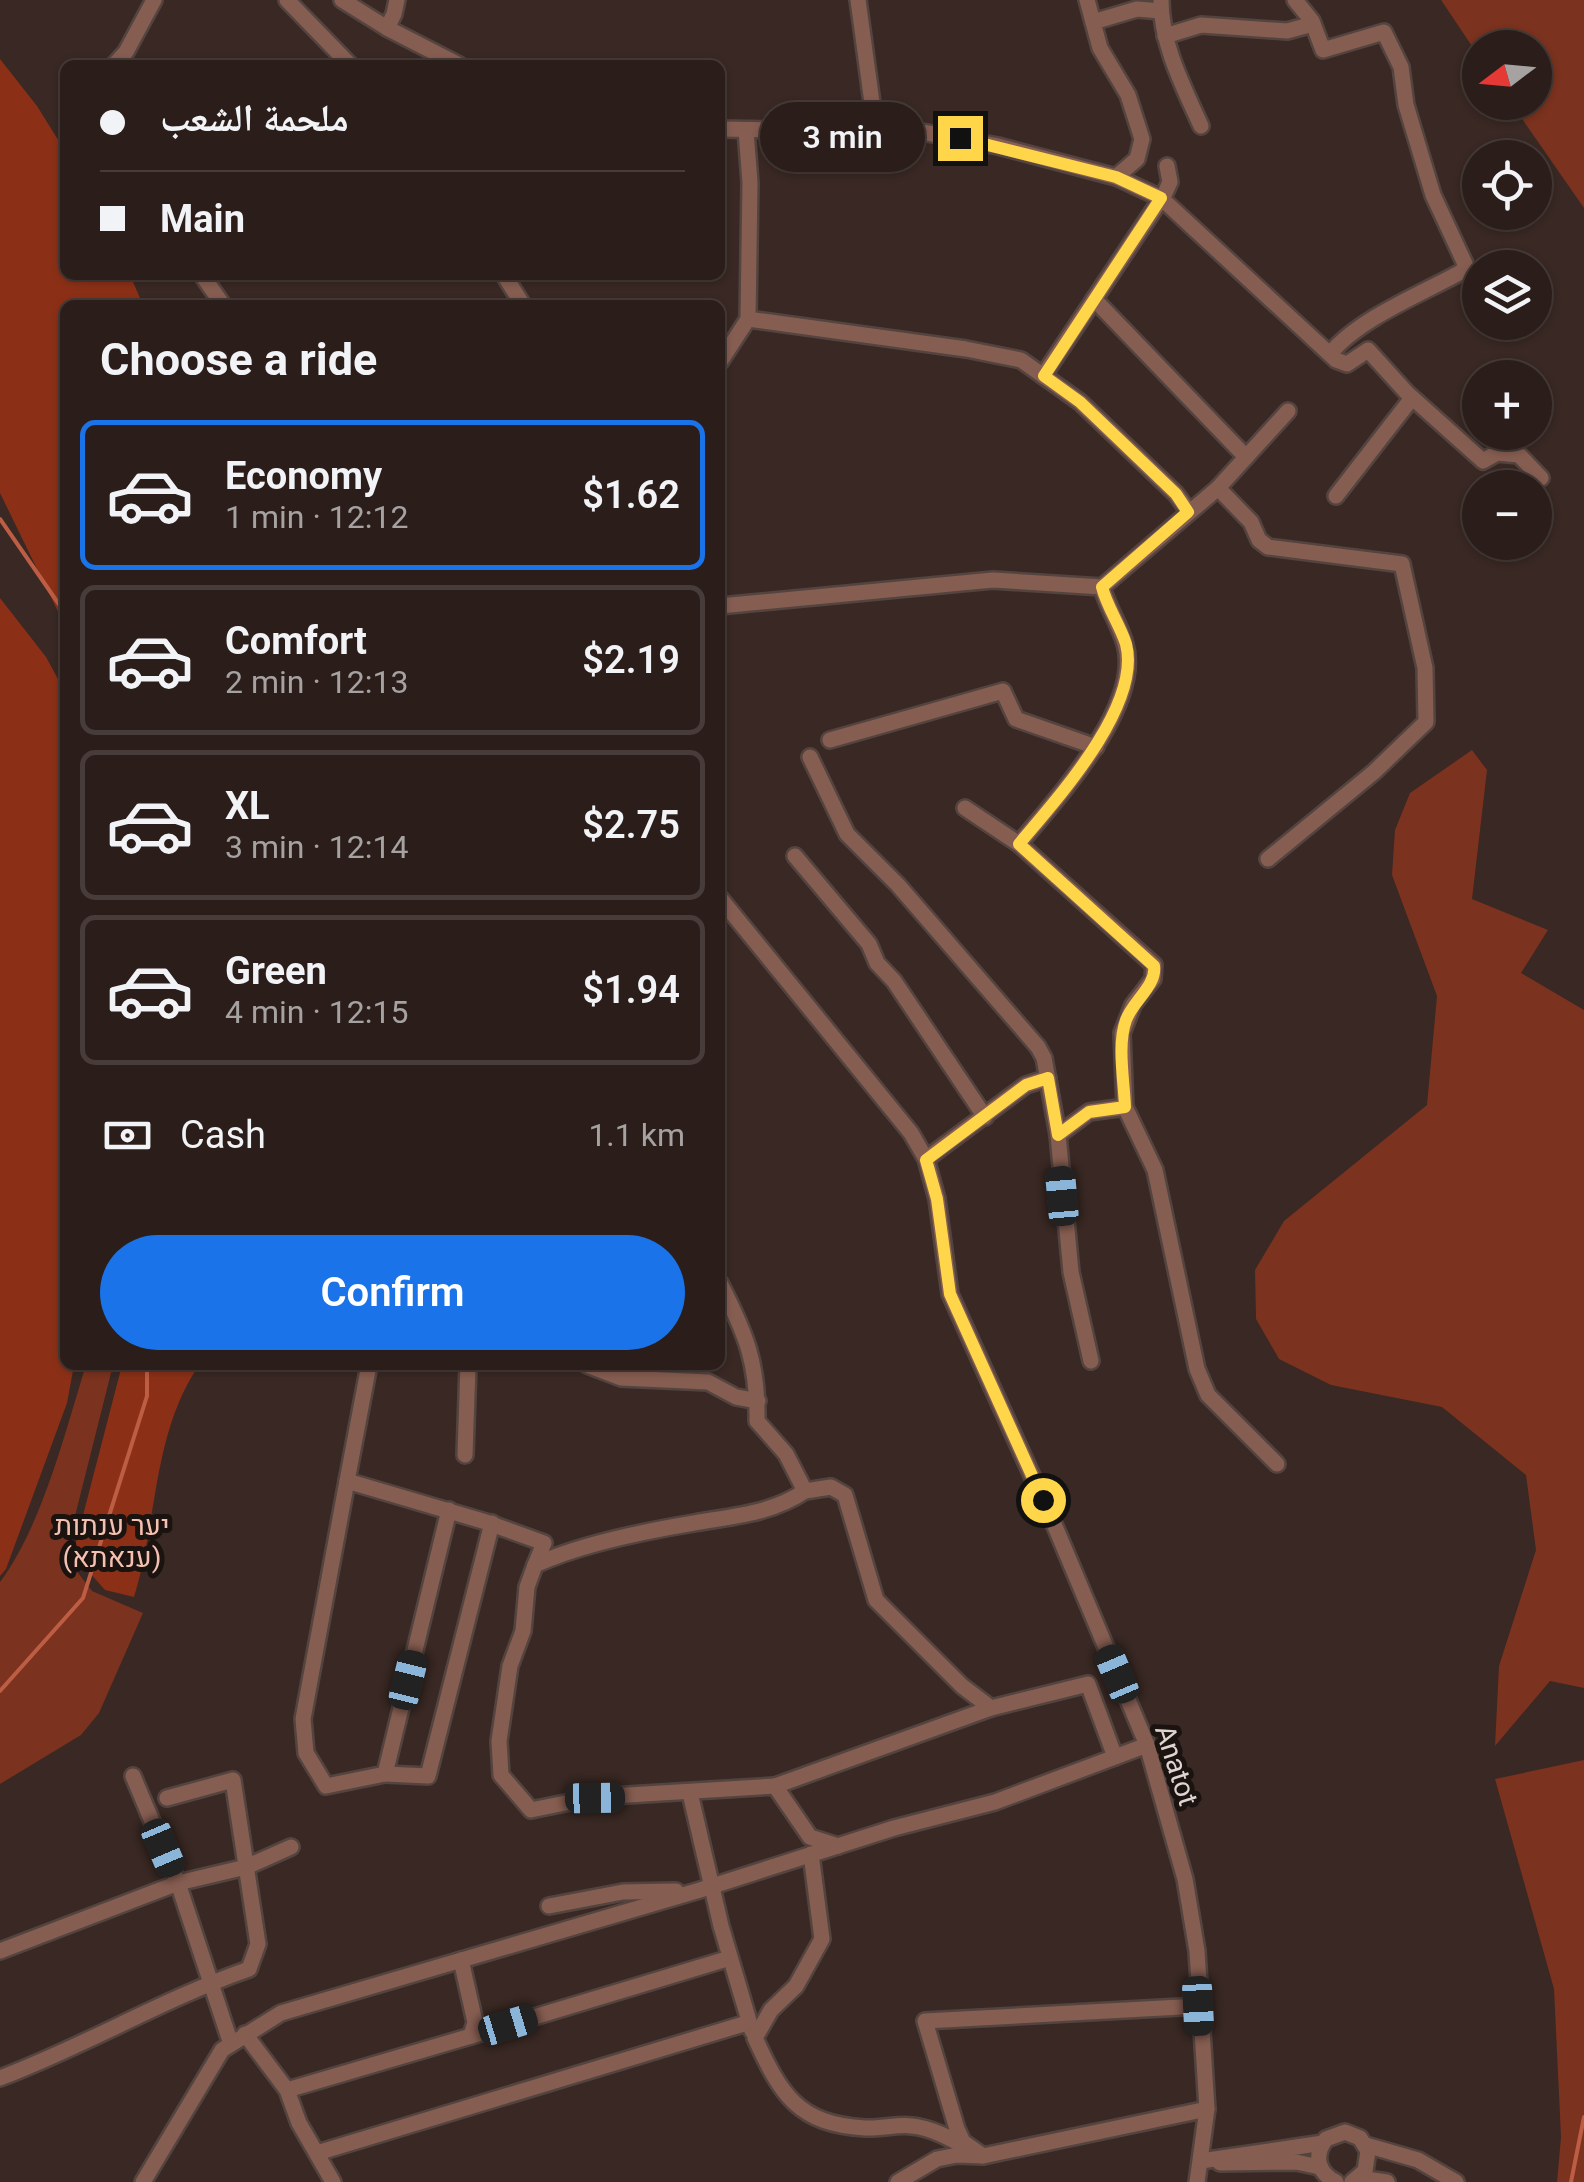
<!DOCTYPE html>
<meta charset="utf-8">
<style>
:root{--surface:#2b1e1a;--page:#372b27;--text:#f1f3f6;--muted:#a6a2a2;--line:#473c39;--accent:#1a73e8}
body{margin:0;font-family:Roboto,"Noto Naskh Arabic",Heebo,sans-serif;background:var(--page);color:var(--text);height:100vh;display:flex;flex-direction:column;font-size:38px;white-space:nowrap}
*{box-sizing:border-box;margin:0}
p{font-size:32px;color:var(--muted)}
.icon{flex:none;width:55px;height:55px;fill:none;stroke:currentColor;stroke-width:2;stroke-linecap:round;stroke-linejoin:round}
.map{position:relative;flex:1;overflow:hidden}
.drawer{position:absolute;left:60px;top:300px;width:665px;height:1070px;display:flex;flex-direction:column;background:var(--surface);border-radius:15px;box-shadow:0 2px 8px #0004,0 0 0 2px var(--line)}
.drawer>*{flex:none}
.guide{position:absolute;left:60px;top:60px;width:665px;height:220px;border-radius:15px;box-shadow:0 2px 8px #0004,0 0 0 2px var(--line);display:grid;align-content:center;height:220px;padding:0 40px;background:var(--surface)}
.needle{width:65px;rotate:254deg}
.controls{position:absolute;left:1462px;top:30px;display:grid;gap:20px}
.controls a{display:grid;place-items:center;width:90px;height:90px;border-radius:50%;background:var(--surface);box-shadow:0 2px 8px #0004,0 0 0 2px var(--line);font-size:50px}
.end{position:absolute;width:45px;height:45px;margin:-22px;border:12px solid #ffd54a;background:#111;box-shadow:0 0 0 5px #111}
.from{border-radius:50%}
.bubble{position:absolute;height:70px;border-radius:35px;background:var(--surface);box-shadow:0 2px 8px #0004,0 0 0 2px var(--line);font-size:32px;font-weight:600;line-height:70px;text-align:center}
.car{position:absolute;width:30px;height:60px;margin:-30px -15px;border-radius:12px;box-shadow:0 0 8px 2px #0007;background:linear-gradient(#222 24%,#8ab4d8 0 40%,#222 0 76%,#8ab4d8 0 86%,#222 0)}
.guide b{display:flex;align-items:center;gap:35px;height:95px;font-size:38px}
.guide b+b{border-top:2px solid var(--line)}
.guide i{width:25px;height:25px;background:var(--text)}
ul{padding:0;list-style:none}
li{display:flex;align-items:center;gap:30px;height:150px;margin:0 20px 15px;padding:0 20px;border:5px solid var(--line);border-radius:15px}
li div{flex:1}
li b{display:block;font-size:38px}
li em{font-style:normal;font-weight:600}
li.current{border-color:var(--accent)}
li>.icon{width:90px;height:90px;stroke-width:1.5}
h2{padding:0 40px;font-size:45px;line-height:120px}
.pay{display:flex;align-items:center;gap:25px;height:110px;padding:0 40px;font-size:38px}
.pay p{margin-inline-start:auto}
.primary-button{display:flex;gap:20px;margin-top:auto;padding:20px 40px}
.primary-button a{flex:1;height:115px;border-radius:60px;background:var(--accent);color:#fff;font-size:40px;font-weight:600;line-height:115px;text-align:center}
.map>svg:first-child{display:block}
.green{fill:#7b321e}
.forest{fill:#8b3017}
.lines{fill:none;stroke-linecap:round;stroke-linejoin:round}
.stream{stroke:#bd5d44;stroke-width:4}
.minor-casing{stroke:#54443f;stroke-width:20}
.minor{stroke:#865d51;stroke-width:15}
.route{stroke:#ffd54a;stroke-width:12}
.labels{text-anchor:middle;stroke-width:10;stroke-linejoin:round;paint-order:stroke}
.park-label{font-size:28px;fill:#f4c0b1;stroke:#1a1310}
.street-label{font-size:28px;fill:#dfd4d0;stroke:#1a1310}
</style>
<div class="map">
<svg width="1584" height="2182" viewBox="0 0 1584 2182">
<rect width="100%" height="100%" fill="#392823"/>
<g class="green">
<path d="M 1441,0 L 1584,0 L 1584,208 L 1511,103 L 1535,102 L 1535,48 L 1480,48 L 1480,58 Z"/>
<path d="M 1472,750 L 1487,770 L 1472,899 L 1548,930 L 1521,973 L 1584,1010 L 1584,1688 L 1550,1681 L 1495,1746 L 1499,1666 L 1536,1550 L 1526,1475 L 1442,1407 L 1331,1385 L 1279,1359 L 1256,1319 L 1255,1270 L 1284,1221 L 1427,1105 L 1437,996 L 1392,875 L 1395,830 L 1410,793 Z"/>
<path d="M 86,1365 L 113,1365 L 65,1556 L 92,1591 L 143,1613 L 99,1713 L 81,1735 L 0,1784 L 0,1582 C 42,1526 65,1432 86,1365 Z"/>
<path d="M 1584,1760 L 1584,2182 L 1557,2182 L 1561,2137 L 1554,1989 L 1495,1779 Z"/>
</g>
<g class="forest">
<path d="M 0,59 L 37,106 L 65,151 L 65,275 L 130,275 L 143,305 L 65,305 L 65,626 L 0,493 Z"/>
<path d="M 0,598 L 46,657 L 65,692 L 65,1365 L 74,1365 L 67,1403 L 6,1569 L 0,1576 Z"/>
<path d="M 122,1365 L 199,1365 C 152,1434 158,1520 134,1597 L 105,1590 L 73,1554 Z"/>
</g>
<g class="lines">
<g class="stream">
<path d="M 0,519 L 65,613"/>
<path d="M 0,1691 L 83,1598 L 147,1396 L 147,1365"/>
<path d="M 1571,2182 L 1584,2117"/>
</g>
<defs>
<g id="minor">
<path d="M 287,0 L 350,65"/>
<path d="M 342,0 L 387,28 L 459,65"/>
<path d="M 858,0 L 876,132"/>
<path d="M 1087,0 L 1100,48 L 1128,95 L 1142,139 L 1137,159 L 1116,177"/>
<path d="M 1161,0 C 1161,44 1183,86 1201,126"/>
<path d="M 1295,0 L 1312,21 L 1323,50 L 1384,32 L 1401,67 L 1406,105 L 1433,195 L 1466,266 L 1461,272 C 1421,294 1358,319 1330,354"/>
<path d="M 1093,22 L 1137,9 L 1161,11"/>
<path d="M 387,28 L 394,14 L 397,0"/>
<path d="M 1165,36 L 1201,25 L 1287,31 L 1313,24"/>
<path d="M 114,65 L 126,52 L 154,0"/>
<path d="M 720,129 L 922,132 L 998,146 L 1116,177 L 1161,198 L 1336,360 L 1347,364 L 1368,350 L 1407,393 L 1483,461 L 1497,453 L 1519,455 L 1541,478"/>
<path d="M 202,275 L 223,305"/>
<path d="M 504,275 L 523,305"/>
<path d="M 1094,299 L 1246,457"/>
<path d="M 748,319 L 966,349 L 1021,360 L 1080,402 L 1176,494 L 1189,512"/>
<path d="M 720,362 L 748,319 L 750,183 L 746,130"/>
<path d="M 1043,376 L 1165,193 L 1170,182 L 1167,166"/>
<path d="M 1218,488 L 1251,522 L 1259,540 L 1268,547 L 1402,564 L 1425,668 L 1426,722 L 1374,772 L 1268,859"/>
<path d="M 1336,496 L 1412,398"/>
<path d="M 720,606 L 993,580 L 1102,587"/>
<path d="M 830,740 L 1003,691 L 1016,719 L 1096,747"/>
<path d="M 810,757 L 847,834 L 898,885 L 1038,1047 L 1044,1058 L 1058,1135 L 1071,1272 L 1091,1361"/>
<path d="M 965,808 L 1019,844 L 1154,965 L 1153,979 L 1133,1005 L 1122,1033 L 1125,1107 L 1155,1170 L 1197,1369 L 1208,1395 L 1277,1464"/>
<path d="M 1019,844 C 1056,799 1143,706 1125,644 C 1120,625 1107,607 1102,587 L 1218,488 L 1288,411"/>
<path d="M 795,856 L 869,944 L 877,963 L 894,981 L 985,1117"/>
<path d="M 720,898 L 911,1133 L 926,1159 L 937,1199 L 950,1294 L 1057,1531 L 1147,1745 L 1185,1879 L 1197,1951 L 1207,2109 L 1197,2182"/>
<path d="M 1058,1135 L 1089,1112 L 1125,1107"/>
<path d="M 926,1159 L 1026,1085 L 1048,1078"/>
<path d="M 720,1283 C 746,1334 758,1363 757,1421 L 786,1454 L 805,1491 C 771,1514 733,1516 694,1523 C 646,1531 578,1545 535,1565 L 527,1587 L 523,1631 L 510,1666 L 499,1741 L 501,1775 L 531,1810 L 595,1797 L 775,1786 L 810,1837 L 838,1846"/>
<path d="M 369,1365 L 347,1481 L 486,1522 L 544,1543 L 535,1565"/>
<path d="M 587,1365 L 621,1378 L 708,1382 L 736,1397 L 758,1401"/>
<path d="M 465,1455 L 468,1365"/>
<path d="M 347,1481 L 303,1719 L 306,1753 L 326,1786 L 385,1774 L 449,1510"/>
<path d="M 805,1491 L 831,1487 L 845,1495 L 876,1600 L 962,1686 L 991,1708"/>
<path d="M 385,1774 L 428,1776 L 492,1523"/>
<path d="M 133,1776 L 178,1883 L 231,2044"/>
<path d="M 775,1786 L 991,1708 L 1088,1684 L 1115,1757"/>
<path d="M 690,1793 L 721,1926 L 752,2031"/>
<path d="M 811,1854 L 822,1939 L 796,1986 L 771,2010 L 755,2038 C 781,2095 798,2124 865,2128 C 881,2129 897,2124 912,2126 C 936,2128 961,2145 983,2156 L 963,2142 L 957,2129 L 925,2021 L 1199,2006"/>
<path d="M 549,1906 L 623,1892 L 676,1891"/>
<path d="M 0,1951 L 178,1883 L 246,1867 L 291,1847"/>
<path d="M 245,2034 L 287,2090 L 299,2123 L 333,2182"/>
<path d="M 471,2036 L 730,1958"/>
<path d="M 0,2078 C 85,2046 163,1999 249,1969 L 258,1944 L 233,1780 L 167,1798"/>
<path d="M 287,2090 L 471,2036 L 475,2022 L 461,1960"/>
<path d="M 1366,2145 L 1418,2160 L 1456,2182"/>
<path d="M 317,2153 L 747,2023"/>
<path d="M 1201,2161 L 1323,2143"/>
<path d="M 1220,2163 L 1296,2162 L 1320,2167"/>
<path d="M 1359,2178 L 1387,2182"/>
<path d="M 143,2182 L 222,2050 L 281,2013 L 700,1890 L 894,1828 L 995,1802 L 1147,1745"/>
<path d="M 898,2182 L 937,2159 L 957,2155 L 983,2156 L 1207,2109"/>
<path d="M 1336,2182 C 1318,2173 1313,2156 1326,2139 L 1345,2132 L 1360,2138 L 1368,2151 L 1365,2171 L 1352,2182"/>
</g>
</defs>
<use href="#minor" class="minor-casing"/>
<use href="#minor" class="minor"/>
</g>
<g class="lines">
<path class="route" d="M 960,138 L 1116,177 L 1161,198 L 1044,376 L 1080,402 L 1176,494 L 1188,512 L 1102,587 C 1107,607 1120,625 1126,644 C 1142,706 1056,800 1019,844 L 1154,966 C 1157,985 1133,1001 1126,1020 C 1117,1045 1124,1080 1125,1107 L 1089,1112 L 1058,1135 L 1048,1078 L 1026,1085 L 926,1160 L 937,1199 L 950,1294 L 1043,1500"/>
</g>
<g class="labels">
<g class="park-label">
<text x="112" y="1535">יער ענתות<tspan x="112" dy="32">(ענאתא)</tspan></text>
</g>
<g class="street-label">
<text transform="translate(1177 1765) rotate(72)" y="10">Anatot</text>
</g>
</g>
</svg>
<div class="controls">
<a><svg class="needle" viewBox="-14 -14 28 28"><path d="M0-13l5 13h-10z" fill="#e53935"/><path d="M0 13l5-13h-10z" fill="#a6a2a2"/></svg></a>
<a><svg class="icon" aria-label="locate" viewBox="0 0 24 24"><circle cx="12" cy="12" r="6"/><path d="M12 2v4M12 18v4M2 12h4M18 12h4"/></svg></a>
<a><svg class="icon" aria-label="layers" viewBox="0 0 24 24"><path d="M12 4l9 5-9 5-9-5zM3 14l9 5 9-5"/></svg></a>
<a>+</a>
<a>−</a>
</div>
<i class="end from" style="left:1043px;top:1500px"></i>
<i class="end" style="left:960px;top:138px"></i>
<div class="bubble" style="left:760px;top:102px;width:165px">3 min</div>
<i class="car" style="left:1062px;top:1196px;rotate:355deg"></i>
<i class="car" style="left:1117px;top:1674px;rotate:337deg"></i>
<i class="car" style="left:408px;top:1680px;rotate:14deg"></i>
<i class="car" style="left:595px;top:1798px;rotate:89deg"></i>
<i class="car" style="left:163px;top:1848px;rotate:157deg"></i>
<i class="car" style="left:1198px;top:2006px;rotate:177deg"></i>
<i class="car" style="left:508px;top:2025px;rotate:73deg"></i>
<div class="guide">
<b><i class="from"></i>ملحمة الشعب</b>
<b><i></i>Main</b>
</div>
<section class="drawer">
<h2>Choose a ride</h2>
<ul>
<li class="current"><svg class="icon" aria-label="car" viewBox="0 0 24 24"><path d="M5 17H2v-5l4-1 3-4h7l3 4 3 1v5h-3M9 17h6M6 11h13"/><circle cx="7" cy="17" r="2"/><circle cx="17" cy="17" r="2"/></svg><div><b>Economy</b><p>1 min · 12:12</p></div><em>$1.62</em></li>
<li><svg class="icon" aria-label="car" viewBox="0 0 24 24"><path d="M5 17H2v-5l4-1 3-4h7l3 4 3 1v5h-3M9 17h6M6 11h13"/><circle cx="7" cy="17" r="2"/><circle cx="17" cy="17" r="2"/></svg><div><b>Comfort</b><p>2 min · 12:13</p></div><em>$2.19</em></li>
<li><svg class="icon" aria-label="car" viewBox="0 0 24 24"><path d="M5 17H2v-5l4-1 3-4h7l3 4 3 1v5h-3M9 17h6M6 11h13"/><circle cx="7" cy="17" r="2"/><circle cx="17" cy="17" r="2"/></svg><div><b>XL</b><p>3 min · 12:14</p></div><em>$2.75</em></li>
<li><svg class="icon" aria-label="car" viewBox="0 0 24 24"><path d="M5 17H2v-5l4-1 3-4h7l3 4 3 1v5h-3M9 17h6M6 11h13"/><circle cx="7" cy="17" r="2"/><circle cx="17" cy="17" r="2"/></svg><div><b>Green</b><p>4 min · 12:15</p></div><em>$1.94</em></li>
</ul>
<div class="pay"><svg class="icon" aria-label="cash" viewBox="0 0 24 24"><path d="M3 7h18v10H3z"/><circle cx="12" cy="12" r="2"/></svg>Cash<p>1.1 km</p></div>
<div class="primary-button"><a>Confirm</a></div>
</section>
</div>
